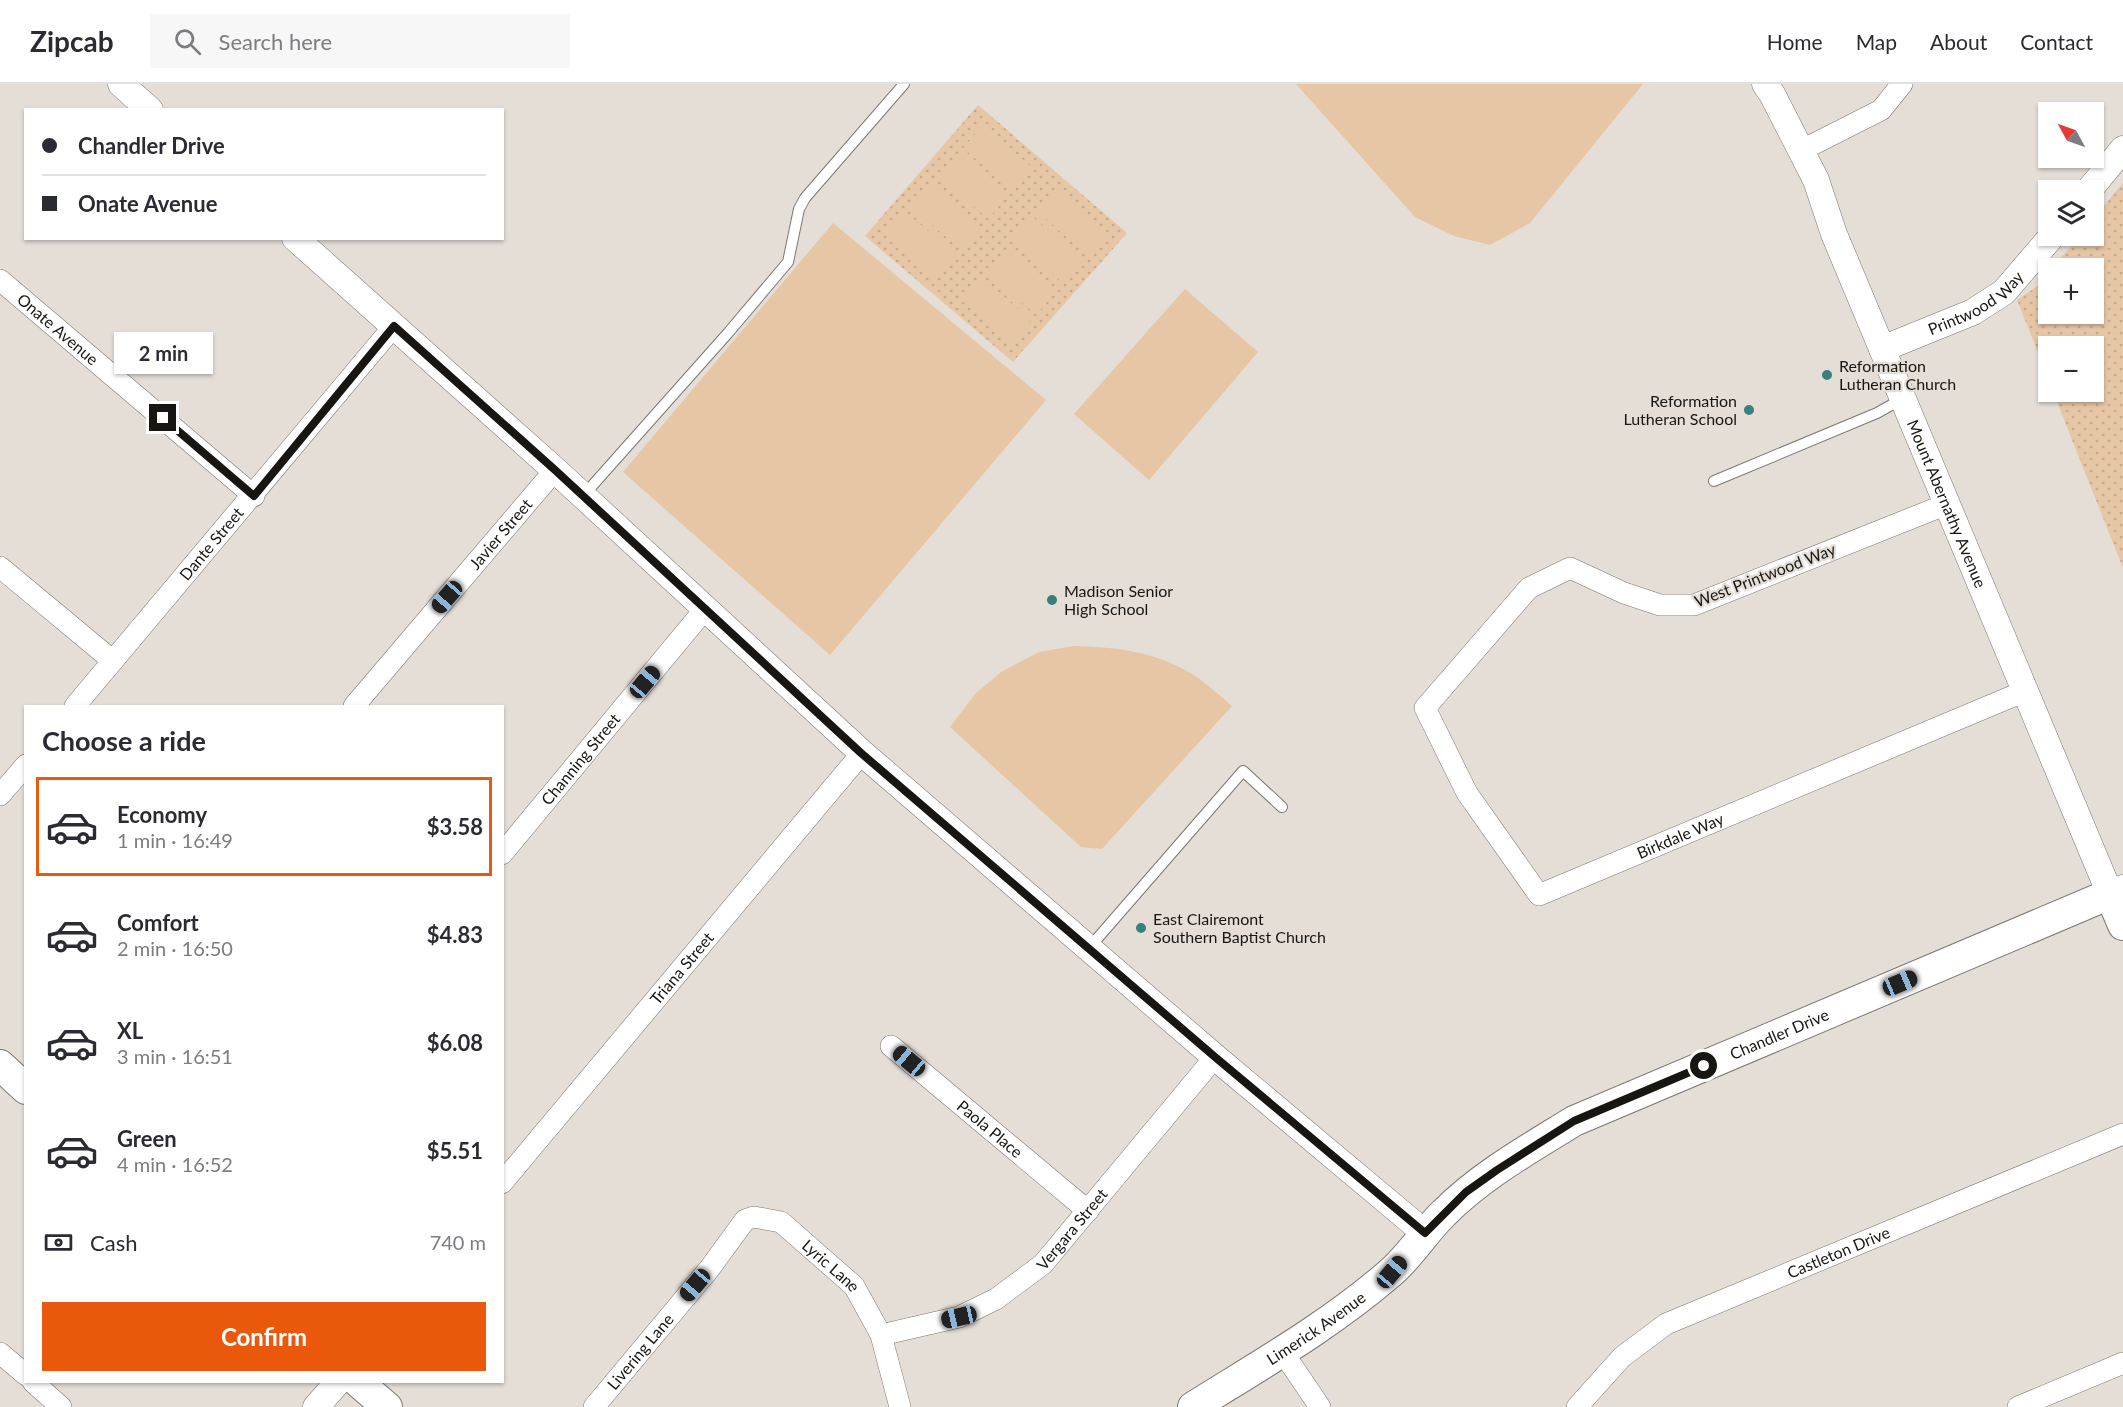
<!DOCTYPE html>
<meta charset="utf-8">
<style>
:root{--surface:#fff;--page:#f7f7f7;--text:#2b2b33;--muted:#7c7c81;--line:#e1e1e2;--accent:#ea580c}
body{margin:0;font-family:Lato,sans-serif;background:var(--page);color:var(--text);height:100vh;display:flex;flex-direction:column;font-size:22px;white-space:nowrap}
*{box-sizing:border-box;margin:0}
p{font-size:20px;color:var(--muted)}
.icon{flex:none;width:33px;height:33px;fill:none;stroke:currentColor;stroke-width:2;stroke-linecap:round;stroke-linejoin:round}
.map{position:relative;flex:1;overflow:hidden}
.details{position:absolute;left:24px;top:621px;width:480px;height:678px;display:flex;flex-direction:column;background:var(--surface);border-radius:0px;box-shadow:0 2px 4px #0004}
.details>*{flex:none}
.hud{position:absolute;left:24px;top:24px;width:480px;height:132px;border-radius:0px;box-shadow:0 2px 4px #0004;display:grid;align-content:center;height:132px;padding:0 18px;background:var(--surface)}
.needle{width:39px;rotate:310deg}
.tools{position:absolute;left:2038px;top:18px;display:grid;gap:12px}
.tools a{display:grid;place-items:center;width:66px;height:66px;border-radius:0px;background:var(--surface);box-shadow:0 2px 4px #0004;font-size:30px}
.end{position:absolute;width:27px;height:27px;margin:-14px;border:8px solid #181613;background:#fff;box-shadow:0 0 0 3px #fff}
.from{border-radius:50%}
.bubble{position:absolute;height:42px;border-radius:0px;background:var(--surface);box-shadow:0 2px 4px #0004;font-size:20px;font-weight:700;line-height:42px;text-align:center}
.car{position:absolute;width:18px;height:36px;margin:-18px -9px;border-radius:8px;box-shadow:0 0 4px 2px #0007;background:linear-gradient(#222 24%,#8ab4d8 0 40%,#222 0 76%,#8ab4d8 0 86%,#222 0)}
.hud b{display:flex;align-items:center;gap:21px;height:57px;font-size:22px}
.hud b+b{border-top:2px solid var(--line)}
.hud i{width:15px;height:15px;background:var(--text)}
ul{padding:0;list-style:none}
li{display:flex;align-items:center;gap:18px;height:99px;margin:0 12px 9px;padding:0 6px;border:3px solid transparent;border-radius:0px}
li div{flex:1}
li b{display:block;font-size:22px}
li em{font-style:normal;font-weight:700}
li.selected{border-color:var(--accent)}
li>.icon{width:54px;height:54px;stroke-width:1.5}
h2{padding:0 18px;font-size:27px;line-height:72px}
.pay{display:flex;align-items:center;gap:15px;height:66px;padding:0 18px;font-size:22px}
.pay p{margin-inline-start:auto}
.action{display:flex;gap:12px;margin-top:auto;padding:12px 18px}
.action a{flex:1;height:69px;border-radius:0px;background:var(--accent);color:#fff;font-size:24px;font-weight:700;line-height:69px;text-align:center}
header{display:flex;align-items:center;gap:36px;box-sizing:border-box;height:84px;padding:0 30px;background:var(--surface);border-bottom:2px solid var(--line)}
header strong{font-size:28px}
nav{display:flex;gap:33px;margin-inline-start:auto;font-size:21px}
.search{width:420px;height:54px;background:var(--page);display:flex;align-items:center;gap:15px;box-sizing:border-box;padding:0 21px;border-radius:0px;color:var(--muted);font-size:22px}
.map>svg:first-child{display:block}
.park{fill:url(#park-dots)}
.pitch{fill:#e6c6a5}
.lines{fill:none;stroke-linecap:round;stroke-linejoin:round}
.service-casing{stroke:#7d7772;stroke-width:12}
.minor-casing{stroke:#7d7772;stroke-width:22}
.tertiary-casing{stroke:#7d7772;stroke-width:27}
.secondary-casing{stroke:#7d7772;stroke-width:32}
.service{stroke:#fff;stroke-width:10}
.minor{stroke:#fff;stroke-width:21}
.tertiary{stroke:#fff;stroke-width:26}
.secondary{stroke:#fff;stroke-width:30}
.route{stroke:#181613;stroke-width:8}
.poi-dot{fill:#38807d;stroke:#e4ded7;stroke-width:2}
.labels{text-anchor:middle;stroke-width:4.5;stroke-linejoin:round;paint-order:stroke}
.street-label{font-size:16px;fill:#181613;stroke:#e4ded7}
.poi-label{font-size:16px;fill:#181613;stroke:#e4ded7;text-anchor:start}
</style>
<header>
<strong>Zipcab</strong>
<div class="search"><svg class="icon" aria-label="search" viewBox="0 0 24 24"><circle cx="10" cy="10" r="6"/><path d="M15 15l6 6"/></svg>Search here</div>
<nav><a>Home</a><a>Map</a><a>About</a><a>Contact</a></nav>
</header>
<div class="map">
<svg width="2123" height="1323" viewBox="0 0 2123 1323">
<defs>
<pattern id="park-dots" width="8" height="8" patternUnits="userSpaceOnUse" patternTransform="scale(1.5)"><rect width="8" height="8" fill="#e6c6a5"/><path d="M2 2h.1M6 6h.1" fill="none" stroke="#c5a98d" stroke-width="1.8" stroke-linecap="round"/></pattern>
</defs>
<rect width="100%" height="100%" fill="#e4ded7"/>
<g class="park">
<path d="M 978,21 L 1127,149 L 1013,278 L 865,152 Z"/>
<path d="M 2123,99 L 2123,484 L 2053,308 L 2094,308 L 2094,262 L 2049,262 L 2049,296 L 2017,216 L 2039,201 L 2049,188 L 2049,230 L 2094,230 L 2094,184 L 2052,184 L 2080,152 L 2094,152 L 2094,134 Z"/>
</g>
<g class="pitch">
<path d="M 1296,0 L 1643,0 L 1530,139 L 1490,161 L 1454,152 L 1415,133 Z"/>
<path d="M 983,41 L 1033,84 L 1013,107 L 963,64 Z"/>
<path d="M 958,69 L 1008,112 L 988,135 L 938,92 Z"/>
<path d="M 931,100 L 981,144 L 961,166 L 911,123 Z"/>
<path d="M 1058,106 L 1108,149 L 1088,172 L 1038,128 Z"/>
<path d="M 906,128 L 956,171 L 936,194 L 886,151 Z"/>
<path d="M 1033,133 L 1083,177 L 1063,199 L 1013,156 Z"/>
<path d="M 833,139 L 1046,316 L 830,571 L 623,388 Z"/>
<path d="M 1006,165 L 1056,208 L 1036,231 L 986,188 Z"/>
<path d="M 981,193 L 1031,236 L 1011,259 L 961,216 Z"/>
<path d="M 1185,205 L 1258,268 L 1149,396 L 1074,330 Z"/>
<path d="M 1074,562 C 1113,563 1152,567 1187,587 C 1203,596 1218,610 1232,622 L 1102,765 L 1081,763 L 950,643 L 975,610 L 1001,588 L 1039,568 Z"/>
</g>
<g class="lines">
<defs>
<g id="service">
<path d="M 1714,397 L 1877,329 L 1902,315"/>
<path d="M 583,412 L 728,249 L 788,178 L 799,125 L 805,114 L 904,0"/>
<path d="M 1089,864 L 1243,687 L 1282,723"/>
</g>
<g id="minor">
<path d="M 1802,66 L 1881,26 L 1902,0"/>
<path id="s1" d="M 0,196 L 254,412"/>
<path id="s2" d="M 1947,420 L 1694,521 L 1660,521 L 1624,509 L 1570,484 L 1529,504 L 1425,624 L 1467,709 L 1539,811 L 2025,607"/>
<path d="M 0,483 L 113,577"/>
<path id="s3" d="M 75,622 L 394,242"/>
<path id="s4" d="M 354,622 L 555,386"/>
<path d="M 0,711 L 26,681"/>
<path id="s5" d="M 502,770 L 705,525"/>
<path id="s6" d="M 891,962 L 1088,1127"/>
<path id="s7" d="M 502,1099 L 862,669"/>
<path id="s8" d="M 881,1251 L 959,1233 L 996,1215 L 1043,1180 L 1215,973"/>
<path d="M 1282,1267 L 1320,1323"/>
<path d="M 0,1269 L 26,1291"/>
<path d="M 33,1298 L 61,1323"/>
<path id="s9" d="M 594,1323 L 710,1184 L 745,1136 L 754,1133 L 781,1138 L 854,1202 L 881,1251 L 900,1323"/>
<path id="s10" d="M 1577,1323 L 1622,1273 L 1666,1240 L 2123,1050"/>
<path d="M 2018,1323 L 2123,1279"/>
</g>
<g id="tertiary">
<path d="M 121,0 L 150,26"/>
<path id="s11" d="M 1765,0 L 1772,10 L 1816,96 L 1834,150 L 2110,810 L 2123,804"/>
<path d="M 2089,106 L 2123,65"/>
<path d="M 295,154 L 555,386 L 862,669 L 1215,973 L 1425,1149"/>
<path id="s12" d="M 1882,265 L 1973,228 L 2004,208 L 2052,152"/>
<path d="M 316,1323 L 338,1298"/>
</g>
<g id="secondary">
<path d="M 0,981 L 26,1005"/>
<path d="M 358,1298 L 387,1323"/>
<path id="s13" d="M 1193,1323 C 1260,1281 1329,1242 1389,1190 C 1409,1174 1425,1147 1444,1129 C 1482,1091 1529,1065 1574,1037 L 2110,810 L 2123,841"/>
</g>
</defs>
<use href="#service" class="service-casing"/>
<use href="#minor" class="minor-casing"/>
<use href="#tertiary" class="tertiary-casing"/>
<use href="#secondary" class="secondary-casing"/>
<use href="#service" class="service"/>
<use href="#minor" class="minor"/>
<use href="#tertiary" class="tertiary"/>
<use href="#secondary" class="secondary"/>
</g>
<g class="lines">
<path class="route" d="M 163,334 L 254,412 L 394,242 L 555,386 L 861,669 L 1215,973 L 1425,1149 L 1466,1108 L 1497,1086 L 1574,1037 L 1704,982"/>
</g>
<g class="poi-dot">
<circle cx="1827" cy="291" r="6"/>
<circle cx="1749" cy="326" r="6"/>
<circle cx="1052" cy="516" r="6"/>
<circle cx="1141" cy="844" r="6"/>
</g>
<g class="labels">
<g class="street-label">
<text dy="6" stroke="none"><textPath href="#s12" startOffset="105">Printwood Way</textPath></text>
<text dy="6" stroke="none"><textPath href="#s1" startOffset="76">Onate Avenue</textPath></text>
<text dy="6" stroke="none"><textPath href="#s11" startOffset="458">Mount Abernathy Avenue</textPath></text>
<text dy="6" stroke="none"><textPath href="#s4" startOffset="226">Javier Street</textPath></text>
<text dy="6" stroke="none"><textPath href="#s3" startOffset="212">Dante Street</textPath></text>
<text transform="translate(1765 491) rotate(-21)" y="6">West Printwood Way</text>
<text dy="6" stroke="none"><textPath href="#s5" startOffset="123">Channing Street</textPath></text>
<text dy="6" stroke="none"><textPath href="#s2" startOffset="981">Birkdale Way</textPath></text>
<text dy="6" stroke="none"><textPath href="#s7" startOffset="280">Triana Street</textPath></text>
<text dy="6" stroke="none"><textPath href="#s13" startOffset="702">Chandler Drive</textPath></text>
<text dy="6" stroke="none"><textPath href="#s6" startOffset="129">Paola Place</textPath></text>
<text dy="6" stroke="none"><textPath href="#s8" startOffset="225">Vergara Street</textPath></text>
<text dy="6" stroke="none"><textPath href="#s10" startOffset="309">Castleton Drive</textPath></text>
<text dy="6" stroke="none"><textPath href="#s9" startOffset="344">Lyric Lane</textPath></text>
<text dy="6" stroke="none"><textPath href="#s13" startOffset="146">Limerick Avenue</textPath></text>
<text dy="6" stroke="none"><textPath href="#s9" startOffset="72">Livering Lane</textPath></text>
</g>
<g class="poi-label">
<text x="1839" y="288">Reformation<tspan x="1839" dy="18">Lutheran Church</tspan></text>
<text x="1737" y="323" text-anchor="end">Reformation<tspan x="1737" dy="18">Lutheran School</tspan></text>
<text x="1064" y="513">Madison Senior<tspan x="1064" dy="18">High School</tspan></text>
<text x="1153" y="841">East Clairemont<tspan x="1153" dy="18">Southern Baptist Church</tspan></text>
</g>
</g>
</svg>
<div class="tools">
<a><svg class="needle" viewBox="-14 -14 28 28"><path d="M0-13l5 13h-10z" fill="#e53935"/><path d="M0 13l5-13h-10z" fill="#7c7c81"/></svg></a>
<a><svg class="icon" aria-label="layers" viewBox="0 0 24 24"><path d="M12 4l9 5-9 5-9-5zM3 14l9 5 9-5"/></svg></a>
<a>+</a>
<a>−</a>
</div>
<i class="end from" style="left:1704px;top:982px"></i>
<i class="end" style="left:163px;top:334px"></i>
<div class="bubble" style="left:114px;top:248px;width:99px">2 min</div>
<i class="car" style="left:447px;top:513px;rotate:221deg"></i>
<i class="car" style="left:645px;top:598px;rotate:40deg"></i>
<i class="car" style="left:1900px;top:899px;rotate:67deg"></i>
<i class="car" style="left:909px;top:977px;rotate:310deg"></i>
<i class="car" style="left:1392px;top:1188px;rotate:40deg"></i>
<i class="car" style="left:695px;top:1201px;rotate:220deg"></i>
<i class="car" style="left:959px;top:1233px;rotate:257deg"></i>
<div class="hud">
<b><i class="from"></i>Chandler Drive</b>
<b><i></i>Onate Avenue</b>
</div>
<section class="details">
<h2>Choose a ride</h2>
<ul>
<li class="selected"><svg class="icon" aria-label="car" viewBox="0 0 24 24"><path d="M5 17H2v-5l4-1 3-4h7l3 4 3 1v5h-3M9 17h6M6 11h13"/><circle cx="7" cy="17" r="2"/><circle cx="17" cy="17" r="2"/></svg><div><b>Economy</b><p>1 min · 16:49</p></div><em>$3.58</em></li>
<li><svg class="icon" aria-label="car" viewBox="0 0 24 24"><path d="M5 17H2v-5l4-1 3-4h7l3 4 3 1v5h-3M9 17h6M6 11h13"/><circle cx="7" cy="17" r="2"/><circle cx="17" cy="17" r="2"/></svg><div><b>Comfort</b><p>2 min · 16:50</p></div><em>$4.83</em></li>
<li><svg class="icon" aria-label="car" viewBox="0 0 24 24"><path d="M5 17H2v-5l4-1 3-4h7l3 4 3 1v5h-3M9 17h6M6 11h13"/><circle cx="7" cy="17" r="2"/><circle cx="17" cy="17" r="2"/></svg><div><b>XL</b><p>3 min · 16:51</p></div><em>$6.08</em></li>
<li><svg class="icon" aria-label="car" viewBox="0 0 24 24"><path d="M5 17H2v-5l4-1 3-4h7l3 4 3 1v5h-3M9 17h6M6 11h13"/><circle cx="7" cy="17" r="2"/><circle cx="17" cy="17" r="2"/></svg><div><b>Green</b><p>4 min · 16:52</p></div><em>$5.51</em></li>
</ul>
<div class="pay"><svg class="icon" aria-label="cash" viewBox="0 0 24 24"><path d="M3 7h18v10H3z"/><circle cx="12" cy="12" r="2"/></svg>Cash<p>740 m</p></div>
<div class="action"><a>Confirm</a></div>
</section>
</div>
